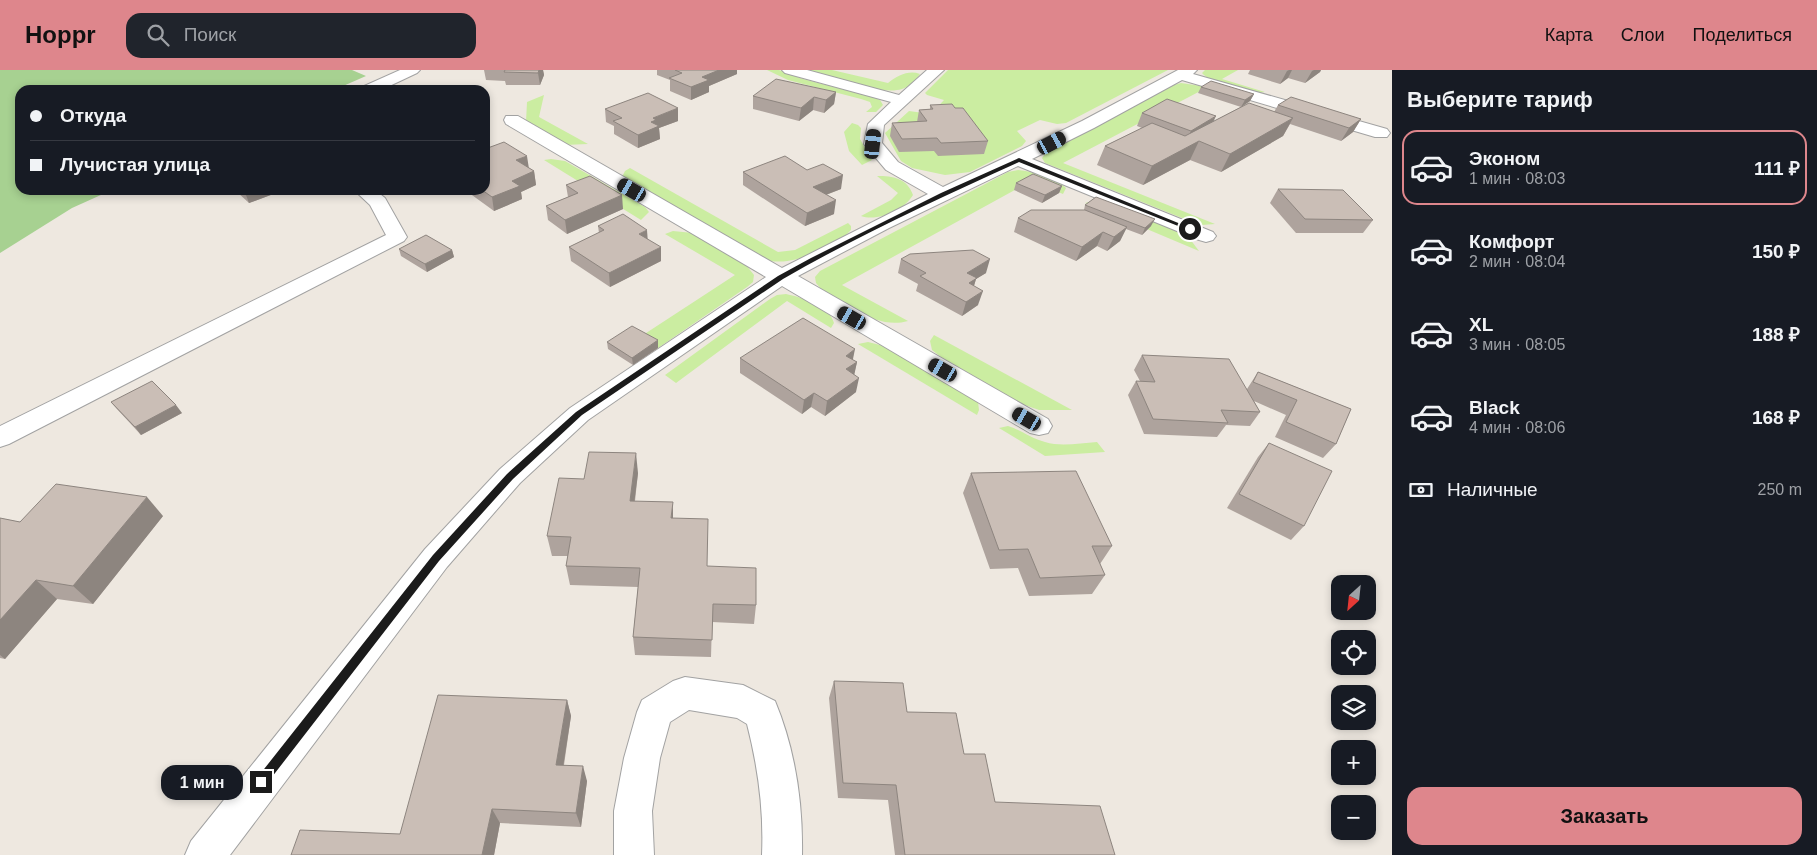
<!DOCTYPE html>
<html lang="ru">
<meta charset="utf-8">
<style>
:root{--surface:#171b24;--page:#20242c;--text:#f1f3f6;--muted:#9ea1a6;--line:#363941;--accent:#de868c}
body{margin:0;font-family:Arial,sans-serif;background:var(--page);color:var(--text);height:100vh;display:flex;flex-direction:column;font-size:19px;white-space:nowrap}
*{box-sizing:border-box;margin:0}
p{font-size:16px;color:var(--muted)}
.icon{flex:none;width:28px;height:28px;fill:none;stroke:currentColor;stroke-width:2;stroke-linecap:round;stroke-linejoin:round}
.map{position:relative;flex:1;overflow:hidden}
.side{display:flex;flex-direction:column;background:var(--surface);width:425px}
.side>*{flex:none}
.guide{position:absolute;left:15px;top:15px;width:475px;height:110px;border-radius:15px;box-shadow:0 2px 8px #0003;display:grid;align-content:center;height:110px;padding:0 15px;background:var(--surface)}
.needle{width:32px;rotate:207deg}
.buttons{position:absolute;left:1331px;top:505px;display:grid;gap:10px}
.buttons a{display:grid;place-items:center;width:45px;height:45px;border-radius:10px;background:var(--surface);box-shadow:0 2px 8px #0003;font-size:25px}
.end{position:absolute;width:22px;height:22px;margin:-11px;border:6px solid #1b1b1b;background:#fff;box-shadow:0 0 0 2px #fff}
.from{border-radius:50%}
.bubble{position:absolute;height:35px;border-radius:15px;background:var(--surface);box-shadow:0 2px 8px #0003;font-size:16px;font-weight:700;line-height:35px;text-align:center}
.car{position:absolute;width:15px;height:30px;margin:-15px -8px;border-radius:6px;box-shadow:0 0 4px 1px #0007;background:linear-gradient(#222 24%,#8ab4d8 0 40%,#222 0 76%,#8ab4d8 0 86%,#222 0)}
.guide b{display:flex;align-items:center;gap:18px;height:48px;font-size:19px}
.guide b+b{border-top:1px solid var(--line)}
.guide i{width:12px;height:12px;background:var(--text)}
ul{padding:0;list-style:none}
li{display:flex;align-items:center;gap:15px;height:75px;margin:0 10px 8px;padding:0 5px;border:2px solid transparent;border-radius:15px}
li div{flex:1}
li b{display:block;font-size:19px}
li em{font-style:normal;font-weight:700}
li.on{border-color:var(--accent)}
li>.icon{width:45px;height:45px;stroke-width:1.5}
h2{padding:0 15px;font-size:22px;line-height:60px}
.pay{display:flex;align-items:center;gap:12px;height:55px;padding:0 15px;font-size:19px}
.pay p{margin-inline-start:auto}
.primary-button{display:flex;gap:10px;margin-top:auto;padding:10px 15px}
.primary-button a{flex:1;height:58px;border-radius:15px;background:var(--accent);color:#111;font-size:20px;font-weight:700;line-height:58px;text-align:center}
header{display:flex;align-items:center;gap:30px;box-sizing:border-box;height:70px;padding:0 25px;background:var(--accent);color:#111}
header strong{font-size:24px}
nav{display:flex;gap:28px;margin-inline-start:auto;font-size:18px}
.search{width:350px;height:45px;background:var(--page);display:flex;align-items:center;gap:12px;box-sizing:border-box;padding:0 18px;border-radius:15px;color:var(--muted);font-size:19px}
main{display:flex;flex:1;min-height:0}
.map>svg:first-child{display:block}
.grass{fill:#cbeda1}
.forest{fill:#a7d191}
.lines{fill:none;stroke-linecap:round;stroke-linejoin:round}
.minor-casing{stroke:#a2a2a2;stroke-width:2}
.minor{fill:#fff;fill-rule:evenodd}
.wall{fill:#aea39d}
.shaded-wall{fill:#8d857f}
.building{fill:#cabeb6;stroke:#8d857f}
.route{fill:#1b1b1b}
</style>
<header>
<strong>Hoppr</strong>
<div class="search"><svg class="icon" aria-label="search" viewBox="0 0 24 24"><circle cx="10" cy="10" r="6"/><path d="M15 15l6 6"/></svg>Поиск</div>
<nav><a>Карта</a><a>Слои</a><a>Поделиться</a></nav>
</header>
<main>
<div class="map">
<svg width="1392" height="785" viewBox="0 0 1392 785">
<rect width="100%" height="100%" fill="#eee8e0"/>
<g class="grass">
<path d="M 767,0 L 779,0 L 803,9 L 873,27 L 880,30 L 883,35 L 876,42 L 866,42 L 872,37 L 870,32 L 861,29 L 788,10 Z"/>
<path d="M 802,0 L 832,0 L 888,13 C 898,5 909,0 920,4 C 916,10 909,17 902,19 C 881,26 825,6 802,0 Z"/>
<path d="M 948,0 L 1168,0 L 1066,53 L 1057,54 L 1040,50 L 1017,61 L 1026,71 L 1022,76 L 970,102 L 945,105 L 912,98 L 901,91 L 885,63 L 909,41 L 931,44 L 944,30 L 927,25 L 925,23 Z"/>
<path d="M 1205,0 L 1238,0 L 1222,9 L 1265,22 C 1253,25 1210,13 1202,3 Z"/>
<path d="M 1181,13 L 1208,17 L 1063,93 L 1215,154 L 1202,155 L 1192,152 L 1045,93 L 1042,88 L 1046,83 L 1174,15 Z"/>
<path d="M 544,25 L 539,47 L 588,74 L 564,75 L 526,52 L 527,32 Z"/>
<path d="M 852,53 L 858,55 L 861,58 L 860,69 L 872,90 L 862,95 L 849,81 L 844,62 Z"/>
<path d="M 551,89 L 565,91 L 645,137 L 649,142 L 641,150 L 544,90 Z"/>
<path d="M 630,98 L 778,182 L 795,180 L 848,153 L 851,156 L 851,160 L 846,165 C 821,178 800,195 770,191 L 622,107 L 625,101 Z"/>
<path d="M 1018,100 C 1034,102 1054,106 1066,118 L 1063,124 L 1031,111 L 842,215 L 908,251 C 877,260 847,234 822,220 L 816,213 L 815,207 L 820,201 L 1008,102 Z"/>
<path d="M 877,106 C 893,106 907,108 913,125 C 904,140 878,152 861,146 L 891,130 L 898,123 Z"/>
<path d="M 1098,130 L 1106,132 L 1187,165 L 1199,181 L 1085,133 Z"/>
<path d="M 673,161 L 693,163 L 746,195 L 754,205 L 753,212 L 747,217 L 658,278 L 640,267 L 735,205 L 665,164 Z"/>
<path d="M 786,224 C 801,227 830,236 834,253 L 831,258 L 787,231 L 676,313 L 665,305 L 770,229 L 777,225 Z"/>
<path d="M 934,265 L 1072,340 L 1039,340 L 1022,334 L 941,287 L 932,280 L 930,271 Z"/>
<path d="M 868,272 L 888,277 L 978,332 L 979,340 L 977,345 L 858,274 Z"/>
<path d="M 1008,356 C 1021,360 1032,369 1045,372 C 1061,377 1080,373 1097,372 L 1105,382 L 1045,386 L 999,358 Z"/>
</g>
<path class="forest" d="M 0,0 L 352,0 L 366,6 L 334,20 L 20,20 L 20,120 L 112,120 L 72,138 L 0,183 Z"/>
<g class="lines">
<defs>
<g id="minor">
<path d="M 400,0 L 420,0 L 417,3 L 381,20 L 360,20 L 362,17 Z"/>
<path d="M 782,0 L 807,0 L 899,25 L 927,0 L 944,0 L 884,55 L 882,73 L 898,92 L 943,117 L 1082,51 L 1178,0 L 1197,0 L 1193,4 L 1387,59 L 1390,63 L 1387,67 L 1375,67 L 1182,10 L 1094,58 L 1032,89 L 1213,162 L 1216,166 L 1213,170 L 1206,172 L 1199,170 L 1018,96 L 889,158 L 798,206 L 1048,349 L 1052,356 L 1048,363 L 1039,365 L 1030,363 L 782,216 L 588,350 L 520,413 L 447,497 L 230,785 L 185,785 L 191,771 L 425,479 L 500,399 L 570,338 L 766,207 L 506,54 L 504,50 L 506,46 L 518,46 L 782,198 L 928,124 L 886,100 L 864,74 L 868,54 L 891,32 L 785,3 Z"/>
<path d="M 354,120 L 375,120 L 385,128 L 407,167 L 404,171 L 9,374 L 0,377 L 0,356 L 386,165 L 370,135 Z"/>
<path d="M 685,607 L 743,615 L 775,631 C 795,679 803,733 802,785 L 762,785 C 764,740 758,697 747,654 L 737,648 L 689,640 L 670,652 L 660,688 L 652,741 L 654,785 L 614,785 L 614,741 L 624,688 L 637,642 L 642,630 L 673,611 Z"/>
</g>
</defs>
<use href="#minor" class="minor-casing"/>
<use href="#minor" class="minor"/>
</g>
<g class="wall">
<path d="M 484,0 L 543,0 L 544,5 L 540,15 L 506,15 L 505,11 L 486,10 Z"/>
<path d="M 657,0 L 737,0 L 737,4 L 709,16 L 709,22 L 691,30 L 670,21 L 670,10 L 657,5 Z"/>
<path d="M 1250,0 L 1321,0 L 1320,2 L 1305,13 L 1288,8 L 1280,14 L 1248,4 Z"/>
<path d="M 1201,17 L 1254,24 L 1250,31 L 1243,36 L 1274,42 L 1278,35 L 1361,49 L 1353,62 L 1341,71 L 1290,54 L 1283,66 L 1221,102 L 1190,90 L 1143,115 L 1097,95 L 1105,76 L 1142,58 L 1137,56 L 1142,43 L 1214,51 L 1241,37 L 1198,23 Z"/>
<path d="M 836,22 L 834,34 L 824,43 L 813,40 L 799,51 L 753,39 L 753,26 Z"/>
<path d="M 930,35 L 955,38 L 988,71 L 984,84 L 938,86 L 934,81 L 899,82 L 890,66 L 892,53 L 917,52 L 919,40 L 930,39 Z"/>
<path d="M 605,39 L 678,51 L 659,58 L 660,69 L 638,78 L 614,64 L 614,56 L 606,52 Z"/>
<path d="M 529,98 L 534,101 L 536,115 L 521,122 L 522,129 L 494,141 L 465,120 L 485,120 Z"/>
<path d="M 807,100 L 841,119 L 826,125 L 834,144 L 805,156 L 743,115 L 743,102 Z"/>
<path d="M 1016,113 L 1062,116 L 1059,123 L 1042,133 L 1014,120 Z"/>
<path d="M 566,115 L 623,139 L 567,164 L 548,150 L 546,136 L 568,127 Z"/>
<path d="M 1278,119 L 1373,150 L 1363,163 L 1296,163 L 1270,133 Z"/>
<path d="M 236,120 L 284,120 L 249,133 L 237,122 Z"/>
<path d="M 1085,135 L 1151,156 L 1142,165 L 1126,159 L 1120,171 L 1107,181 L 1097,176 L 1076,191 L 1014,162 L 1018,148 L 1084,140 Z"/>
<path d="M 598,156 L 648,169 L 661,191 L 610,217 L 571,191 L 569,177 L 599,163 Z"/>
<path d="M 399,179 L 452,180 L 454,187 L 427,202 L 401,186 Z"/>
<path d="M 901,189 L 986,203 L 976,209 L 974,216 L 978,235 L 962,246 L 916,221 L 918,214 L 898,203 Z"/>
<path d="M 607,272 L 658,278 L 633,295 L 608,279 Z"/>
<path d="M 1142,285 L 1247,319 L 1258,302 L 1351,339 L 1336,374 L 1323,388 L 1275,367 L 1286,345 L 1254,331 L 1260,342 L 1250,356 L 1226,355 L 1217,367 L 1144,364 L 1128,325 L 1136,311 L 1140,311 L 1134,300 Z"/>
<path d="M 740,288 L 853,290 L 857,292 L 854,304 L 856,322 L 825,346 L 811,337 L 802,344 L 740,303 Z"/>
<path d="M 111,332 L 182,343 L 141,365 L 117,339 Z"/>
<path d="M 1269,373 L 1304,456 L 1291,470 L 1227,438 L 1258,387 Z"/>
<path d="M 638,403 L 635,431 L 673,448 L 707,496 L 756,535 L 754,554 L 712,552 L 711,587 L 635,585 L 633,567 L 638,517 L 570,515 L 566,496 L 568,486 L 552,486 L 547,466 L 584,409 Z"/>
<path d="M 971,403 L 1112,476 L 1100,494 L 1105,505 L 1092,524 L 1029,526 L 1018,498 L 990,499 L 963,423 Z"/>
<path d="M 163,446 L 93,534 L 57,529 L 5,589 L 0,588 L 0,448 L 20,452 Z"/>
<path d="M 834,611 L 907,642 L 964,684 L 995,732 L 1115,785 L 895,785 L 888,730 L 838,728 L 829,628 Z"/>
<path d="M 567,630 L 571,646 L 564,695 L 587,711 L 581,757 L 500,753 L 494,785 L 291,785 L 400,764 Z"/>
</g>
<g class="shaded-wall">
<path d="M 539,0 L 543,0 L 544,5 L 540,15 L 538,3 Z"/>
<path d="M 719,0 L 737,0 L 737,4 L 709,16 L 709,22 L 691,30 L 691,17 L 702,7 Z"/>
<path d="M 1289,0 L 1292,0 L 1288,8 L 1280,14 L 1287,1 Z"/>
<path d="M 1314,0 L 1321,0 L 1320,2 L 1305,13 L 1312,1 Z"/>
<path d="M 836,22 L 834,34 L 824,43 L 826,30 Z"/>
<path d="M 1254,24 L 1250,31 L 1241,37 L 1245,30 Z"/>
<path d="M 814,27 L 813,40 L 799,51 L 801,38 Z"/>
<path d="M 678,38 L 678,51 L 659,58 L 660,69 L 638,78 L 638,65 L 651,52 L 653,48 Z"/>
<path d="M 1216,46 L 1210,59 L 1185,74 L 1191,61 Z"/>
<path d="M 1293,48 L 1283,66 L 1221,102 L 1230,84 Z"/>
<path d="M 1361,49 L 1353,62 L 1341,71 L 1349,58 Z"/>
<path d="M 1199,71 L 1190,90 L 1143,115 L 1152,96 Z"/>
<path d="M 527,86 L 529,99 L 516,90 Z"/>
<path d="M 534,101 L 536,115 L 521,122 L 522,129 L 494,141 L 492,127 L 512,111 Z"/>
<path d="M 843,105 L 841,119 L 812,130 L 813,117 Z"/>
<path d="M 1062,116 L 1059,123 L 1042,133 L 1045,125 Z"/>
<path d="M 261,120 L 284,120 L 249,133 L 246,125 Z"/>
<path d="M 622,125 L 623,139 L 567,164 L 565,150 Z"/>
<path d="M 836,130 L 834,144 L 805,156 L 807,143 Z"/>
<path d="M 1155,149 L 1151,156 L 1142,165 L 1145,158 Z"/>
<path d="M 1127,157 L 1120,171 L 1107,181 L 1114,167 Z"/>
<path d="M 647,160 L 648,174 L 639,164 Z"/>
<path d="M 1103,162 L 1097,176 L 1076,191 L 1082,177 Z"/>
<path d="M 661,177 L 661,191 L 610,217 L 609,203 Z"/>
<path d="M 452,180 L 454,187 L 427,202 L 425,194 Z"/>
<path d="M 990,189 L 986,203 L 976,209 L 972,222 L 964,228 L 967,203 Z"/>
<path d="M 983,221 L 978,235 L 962,246 L 966,232 Z"/>
<path d="M 658,270 L 658,278 L 633,295 L 632,288 Z"/>
<path d="M 855,279 L 852,294 L 846,286 Z"/>
<path d="M 857,292 L 854,306 L 846,299 Z"/>
<path d="M 859,308 L 856,322 L 825,346 L 827,331 Z"/>
<path d="M 814,323 L 811,337 L 802,344 L 804,330 Z"/>
<path d="M 176,335 L 182,343 L 141,365 L 135,357 Z"/>
<path d="M 636,383 L 638,403 L 632,450 L 630,431 Z"/>
<path d="M 147,427 L 163,446 L 93,534 L 73,516 Z"/>
<path d="M 673,432 L 673,451 L 671,448 Z"/>
<path d="M 36,510 L 57,529 L 5,589 L 0,585 L 0,550 Z"/>
<path d="M 567,630 L 571,646 L 561,710 L 556,695 Z"/>
<path d="M 583,696 L 587,711 L 581,757 L 576,743 Z"/>
<path d="M 492,739 L 500,753 L 494,785 L 482,785 Z"/>
</g>
<g class="building">
<path d="M 505,0 L 539,0 L 538,3 L 504,2 Z"/>
<path d="M 675,0 L 719,0 L 702,7 L 709,10 L 691,17 L 669,8 L 682,3 Z"/>
<path d="M 776,9 L 836,22 L 826,30 L 814,27 L 801,38 L 753,26 Z"/>
<path d="M 1211,11 L 1254,24 L 1245,30 L 1201,17 Z"/>
<path d="M 648,23 L 678,38 L 653,48 L 656,50 L 651,52 L 659,56 L 638,65 L 613,51 L 622,48 L 605,39 Z"/>
<path d="M 1291,27 L 1361,49 L 1349,58 L 1278,35 Z"/>
<path d="M 1167,29 L 1216,46 L 1191,61 L 1142,43 Z"/>
<path d="M 1249,33 L 1293,48 L 1230,84 L 1199,71 L 1152,96 L 1105,76 L 1152,53 L 1185,66 Z"/>
<path d="M 952,34 L 955,38 L 963,38 L 988,71 L 941,73 L 937,68 L 902,69 L 892,53 L 927,51 L 919,40 L 933,39 L 930,35 Z"/>
<path d="M 504,72 L 527,86 L 516,90 L 534,101 L 512,111 L 520,116 L 492,127 L 482,120 L 485,120 L 485,79 Z"/>
<path d="M 785,86 L 807,100 L 823,94 L 843,105 L 813,117 L 836,130 L 807,143 L 743,102 Z"/>
<path d="M 1033,104 L 1062,116 L 1045,125 L 1016,113 Z"/>
<path d="M 590,106 L 622,125 L 565,150 L 546,136 L 578,123 L 566,115 Z"/>
<path d="M 1278,119 L 1343,120 L 1373,150 L 1305,149 Z"/>
<path d="M 240,120 L 261,120 L 246,125 Z"/>
<path d="M 1096,127 L 1155,149 L 1145,158 L 1085,135 Z"/>
<path d="M 1031,140 L 1085,140 L 1127,157 L 1114,167 L 1103,162 L 1082,177 L 1018,148 Z"/>
<path d="M 623,144 L 647,160 L 639,164 L 661,177 L 609,203 L 569,177 L 604,160 L 598,156 Z"/>
<path d="M 426,165 L 452,180 L 425,194 L 399,179 Z"/>
<path d="M 973,180 L 990,189 L 967,203 L 977,208 L 969,213 L 983,221 L 966,232 L 920,206 L 926,203 L 901,189 L 910,184 Z"/>
<path d="M 803,248 L 855,279 L 846,286 L 857,292 L 846,299 L 859,308 L 827,331 L 814,323 L 804,330 L 740,288 Z"/>
<path d="M 632,256 L 658,270 L 632,288 L 607,272 Z"/>
<path d="M 1142,285 L 1229,289 L 1260,342 L 1221,340 L 1228,353 L 1153,349 L 1136,311 L 1155,312 Z"/>
<path d="M 1258,302 L 1351,339 L 1336,374 L 1286,352 L 1297,330 L 1253,312 Z"/>
<path d="M 152,311 L 176,335 L 135,357 L 111,332 Z"/>
<path d="M 1269,373 L 1332,401 L 1304,456 L 1239,424 Z"/>
<path d="M 589,382 L 636,383 L 630,431 L 673,432 L 671,448 L 708,449 L 707,496 L 756,498 L 756,535 L 713,534 L 712,570 L 633,567 L 640,498 L 566,496 L 571,467 L 547,466 L 559,408 L 584,409 Z"/>
<path d="M 1076,401 L 1112,476 L 1092,476 L 1105,505 L 1040,508 L 1028,479 L 999,480 L 971,403 Z"/>
<path d="M 56,414 L 147,427 L 73,516 L 36,510 L 0,550 L 0,448 L 20,452 Z"/>
<path d="M 834,611 L 903,613 L 907,642 L 956,643 L 964,684 L 985,684 L 995,732 L 1100,736 L 1115,785 L 905,785 L 896,715 L 843,713 Z"/>
<path d="M 438,625 L 567,630 L 556,695 L 583,696 L 576,743 L 492,739 L 482,785 L 291,785 L 300,760 L 400,764 Z"/>
</g>
<path class="route" d="M 1019,88 L 1193,159 L 1188,160 L 1019,92 C 940,128 859,165 783,209 L 582,345 L 513,409 L 439,491 L 265,716 L 261,718 L 257,716 L 255,712 L 257,708 L 433,485 L 507,404 L 576,342 L 778,206 L 811,188 L 941,123 Z"/>
</svg>
<div class="buttons">
<a><svg class="needle" viewBox="-14 -14 28 28"><path d="M0-13l5 13h-10z" fill="#e53935"/><path d="M0 13l5-13h-10z" fill="#9ea1a6"/></svg></a>
<a><svg class="icon" aria-label="locate" viewBox="0 0 24 24"><circle cx="12" cy="12" r="6"/><path d="M12 2v4M12 18v4M2 12h4M18 12h4"/></svg></a>
<a><svg class="icon" aria-label="layers" viewBox="0 0 24 24"><path d="M12 4l9 5-9 5-9-5zM3 14l9 5 9-5"/></svg></a>
<a>+</a>
<a>−</a>
</div>
<i class="end from" style="left:1190px;top:159px"></i>
<i class="end" style="left:261px;top:712px"></i>
<div class="bubble" style="left:161px;top:695px;width:82px">1 мин</div>
<i class="car" style="left:1052px;top:73px;rotate:62deg"></i>
<i class="car" style="left:873px;top:74px;rotate:6deg"></i>
<i class="car" style="left:632px;top:120px;rotate:300deg"></i>
<i class="car" style="left:852px;top:248px;rotate:300deg"></i>
<i class="car" style="left:943px;top:300px;rotate:300deg"></i>
<i class="car" style="left:1027px;top:349px;rotate:300deg"></i>
<div class="guide">
<b><i class="from"></i>Откуда</b>
<b><i></i>Лучистая улица</b>
</div>
</div>
<section class="side">
<h2>Выберите тариф</h2>
<ul>
<li class="on"><svg class="icon" aria-label="car" viewBox="0 0 24 24"><path d="M5 17H2v-5l4-1 3-4h7l3 4 3 1v5h-3M9 17h6M6 11h13"/><circle cx="7" cy="17" r="2"/><circle cx="17" cy="17" r="2"/></svg><div><b>Эконом</b><p>1 мин · 08:03</p></div><em>111 ₽</em></li>
<li><svg class="icon" aria-label="car" viewBox="0 0 24 24"><path d="M5 17H2v-5l4-1 3-4h7l3 4 3 1v5h-3M9 17h6M6 11h13"/><circle cx="7" cy="17" r="2"/><circle cx="17" cy="17" r="2"/></svg><div><b>Комфорт</b><p>2 мин · 08:04</p></div><em>150 ₽</em></li>
<li><svg class="icon" aria-label="car" viewBox="0 0 24 24"><path d="M5 17H2v-5l4-1 3-4h7l3 4 3 1v5h-3M9 17h6M6 11h13"/><circle cx="7" cy="17" r="2"/><circle cx="17" cy="17" r="2"/></svg><div><b>XL</b><p>3 мин · 08:05</p></div><em>188 ₽</em></li>
<li><svg class="icon" aria-label="car" viewBox="0 0 24 24"><path d="M5 17H2v-5l4-1 3-4h7l3 4 3 1v5h-3M9 17h6M6 11h13"/><circle cx="7" cy="17" r="2"/><circle cx="17" cy="17" r="2"/></svg><div><b>Black</b><p>4 мин · 08:06</p></div><em>168 ₽</em></li>
</ul>
<div class="pay"><svg class="icon" aria-label="cash" viewBox="0 0 24 24"><path d="M3 7h18v10H3z"/><circle cx="12" cy="12" r="2"/></svg>Наличные<p>250 m</p></div>
<div class="primary-button"><a>Заказать</a></div>
</section>
</main>
